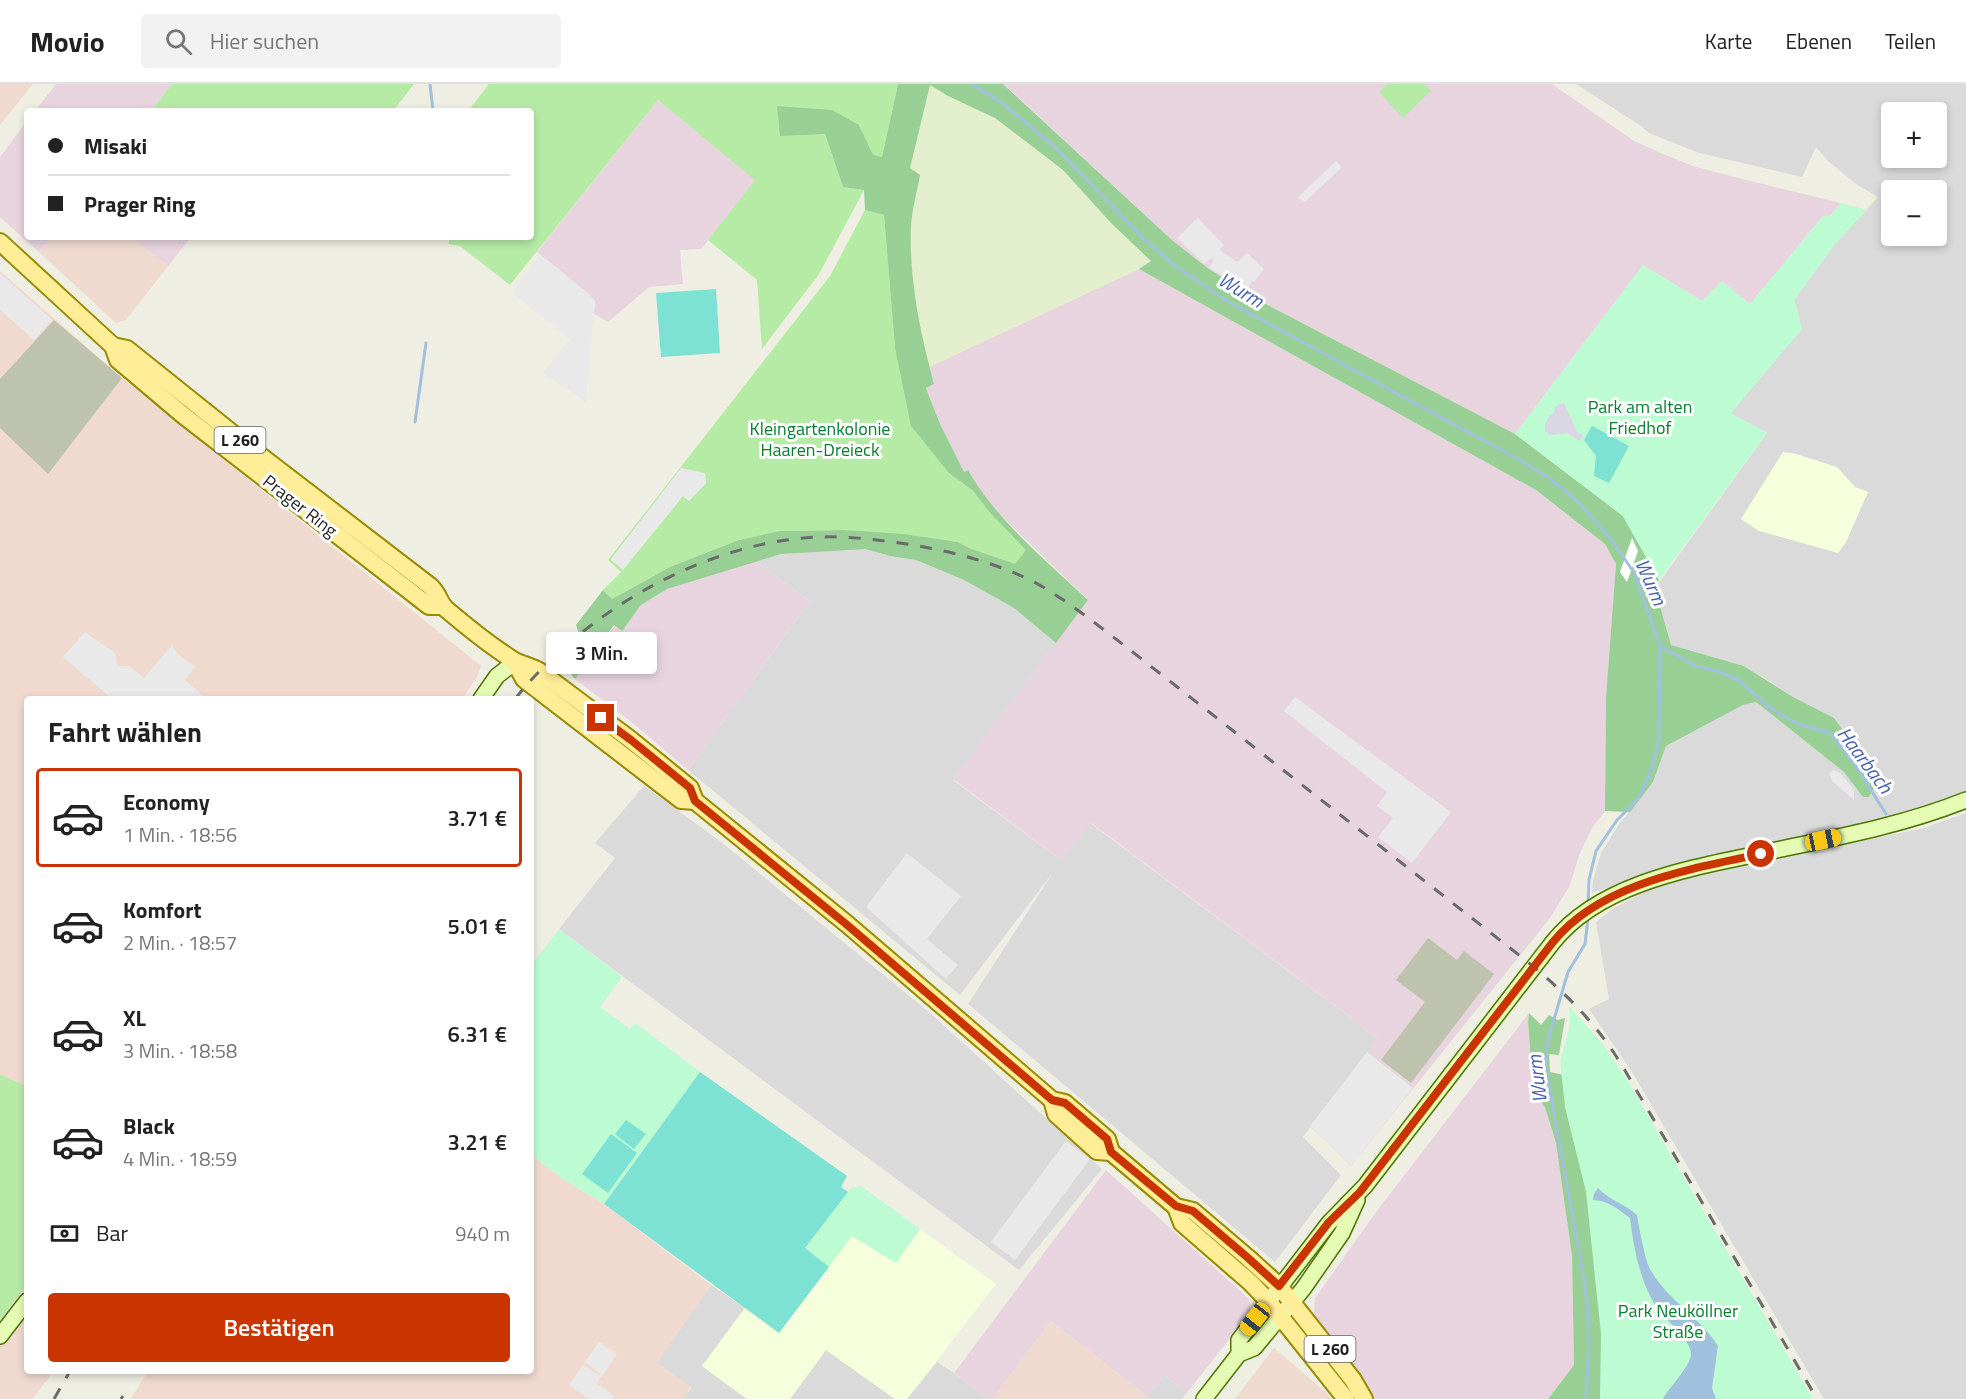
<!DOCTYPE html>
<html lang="de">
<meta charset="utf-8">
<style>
:root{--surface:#fff;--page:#f2f2f2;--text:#222;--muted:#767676;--line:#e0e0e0;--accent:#ca3400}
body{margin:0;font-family:"Titillium Web",sans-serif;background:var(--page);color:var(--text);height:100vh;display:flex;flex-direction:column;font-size:22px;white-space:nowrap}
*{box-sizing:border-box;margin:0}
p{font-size:20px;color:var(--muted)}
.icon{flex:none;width:33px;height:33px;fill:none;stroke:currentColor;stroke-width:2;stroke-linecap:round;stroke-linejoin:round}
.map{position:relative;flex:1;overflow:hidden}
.details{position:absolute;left:24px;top:612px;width:510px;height:678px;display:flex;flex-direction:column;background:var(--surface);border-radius:6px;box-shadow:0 3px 9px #0003}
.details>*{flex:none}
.hud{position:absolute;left:24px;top:24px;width:510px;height:132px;border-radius:6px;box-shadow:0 3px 9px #0003;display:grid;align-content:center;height:132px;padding:0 24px;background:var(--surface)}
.buttons{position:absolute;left:1881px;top:18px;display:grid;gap:12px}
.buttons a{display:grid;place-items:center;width:66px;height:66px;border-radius:6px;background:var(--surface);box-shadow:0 3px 9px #0003;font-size:30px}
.end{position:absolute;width:27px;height:27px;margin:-14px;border:8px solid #ca3400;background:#fff;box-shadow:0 0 0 3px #fff}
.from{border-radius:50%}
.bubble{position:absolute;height:42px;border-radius:6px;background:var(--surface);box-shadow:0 3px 9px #0003;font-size:20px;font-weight:600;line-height:42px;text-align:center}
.car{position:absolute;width:18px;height:36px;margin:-18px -9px;border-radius:8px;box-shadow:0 0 4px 2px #0007;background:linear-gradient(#f5c518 24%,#345 0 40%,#f5c518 0 76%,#345 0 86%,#f5c518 0)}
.hud b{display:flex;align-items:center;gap:21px;height:57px;font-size:22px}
.hud b+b{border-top:2px solid var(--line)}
.hud i{width:15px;height:15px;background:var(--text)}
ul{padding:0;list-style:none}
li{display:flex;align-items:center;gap:18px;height:99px;margin:0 12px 9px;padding:0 12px;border:3px solid transparent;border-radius:6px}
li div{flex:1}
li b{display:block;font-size:22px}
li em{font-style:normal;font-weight:600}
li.selected{border-color:var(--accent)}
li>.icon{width:54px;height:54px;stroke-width:1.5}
h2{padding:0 24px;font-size:27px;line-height:72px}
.pay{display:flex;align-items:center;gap:15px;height:66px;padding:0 24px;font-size:22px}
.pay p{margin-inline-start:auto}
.button{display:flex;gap:12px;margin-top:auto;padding:12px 24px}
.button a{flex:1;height:69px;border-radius:6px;background:var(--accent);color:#fff;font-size:24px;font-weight:600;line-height:69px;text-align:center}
header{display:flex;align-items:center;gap:36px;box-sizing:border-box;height:84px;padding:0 30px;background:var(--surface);border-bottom:2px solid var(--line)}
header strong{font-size:28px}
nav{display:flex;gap:33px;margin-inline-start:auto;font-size:21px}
.search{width:420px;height:54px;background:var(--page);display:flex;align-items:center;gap:15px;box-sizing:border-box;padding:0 21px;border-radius:6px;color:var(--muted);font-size:22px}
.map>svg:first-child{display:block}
.residential{fill:#dbdada;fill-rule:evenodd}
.commercial{fill:#f0dad0}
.industrial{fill:#e8d4df}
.education{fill:#f6ffdb}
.construction{fill:#bec3ad}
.farmland{fill:#e3eecc}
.grass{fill:#b6eba6;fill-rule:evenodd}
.forest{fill:#98cf95}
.park{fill:#bdfbd2}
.pitch{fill:#7de1d4}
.parking{fill:#e9e9e9}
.plaza{fill:#dad6e4}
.water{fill:#a1c0de}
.pier{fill:#fff}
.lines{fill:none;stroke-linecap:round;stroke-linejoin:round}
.stream{stroke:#a1c0de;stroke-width:3}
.secondary-casing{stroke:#4c7601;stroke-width:18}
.primary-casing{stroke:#968b00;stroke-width:20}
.secondary{stroke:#e5fbb3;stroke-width:15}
.primary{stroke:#ffed97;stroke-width:16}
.rail{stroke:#6b6b6b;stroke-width:3;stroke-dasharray:12 12;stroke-linecap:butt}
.route{stroke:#ca3400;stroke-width:8}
.labels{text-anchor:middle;stroke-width:6;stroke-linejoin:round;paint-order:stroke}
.shield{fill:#fff;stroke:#616161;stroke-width:1.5}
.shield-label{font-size:16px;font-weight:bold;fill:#1d1d1d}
.park-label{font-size:18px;fill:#087e30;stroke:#fff}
.street-label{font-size:18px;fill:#1d1d1d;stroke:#fff}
.water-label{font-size:20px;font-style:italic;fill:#4760af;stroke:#fff}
</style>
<header>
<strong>Movio</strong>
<div class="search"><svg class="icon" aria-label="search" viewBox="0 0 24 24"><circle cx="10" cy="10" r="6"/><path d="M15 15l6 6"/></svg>Hier suchen</div>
<nav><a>Karte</a><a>Ebenen</a><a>Teilen</a></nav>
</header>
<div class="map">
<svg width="1966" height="1315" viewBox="0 0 1966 1315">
<rect width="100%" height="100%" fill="#efeee2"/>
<g class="residential">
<path d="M 1576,0 L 1966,0 L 1966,707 L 1940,719 L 1857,741 L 1672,784 L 1592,809 L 1593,796 L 1601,769 L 1619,740 L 1653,698 L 1666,662 L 1743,621 L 1756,618 L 1844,688 L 1863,713 L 1869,713 L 1879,695 L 1793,613 L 1771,598 L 1744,582 L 1671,561 L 1655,504 L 1767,349 L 1730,329 L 1802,245 L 1794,216 L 1835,160 L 1878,113 L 1856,100 L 1827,76 L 1816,63 L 1802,93 L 1699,69 L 1649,49 L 1641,42 ZM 1892,28 L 1936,28 L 1936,74 L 1892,74 ZM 1892,106 L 1936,106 L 1936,152 L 1892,152 Z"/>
<path d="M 843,465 L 865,465 L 890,472 L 916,476 L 964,496 L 1014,524 L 1056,559 L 953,696 L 1061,776 L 1090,739 L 1378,954 L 1303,1053 L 1341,1091 L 1275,1178 L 968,920 L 1054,787 L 960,911 L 688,686 L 810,517 L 754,477 L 781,470 Z"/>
<path d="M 644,702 L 720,757 L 930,929 L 1102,1085 L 1019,1186 L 559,845 L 615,774 L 595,759 Z"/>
<path d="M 1966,729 L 1966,1315 L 1824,1315 L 1632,988 L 1589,925 L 1609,915 L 1596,838 L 1614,824 L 1651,805 L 1676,796 L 1924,744 Z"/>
<path d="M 711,1201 L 745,1224 L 702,1282 L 747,1315 L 683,1315 L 691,1304 L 656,1279 Z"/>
<path d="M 826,1266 L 895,1315 L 790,1315 Z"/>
<path d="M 937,1278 L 954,1289 L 989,1315 L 907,1315 Z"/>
<path d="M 1164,1291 L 1186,1310 L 1182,1315 L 1151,1315 L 1147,1312 Z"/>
</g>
<g class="commercial">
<path d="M 0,0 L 33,0 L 0,41 Z"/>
<path d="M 51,153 L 131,153 L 168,182 L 126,236 L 116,239 L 39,168 Z"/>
<path d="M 0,187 L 122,294 L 481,582 L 477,593 L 462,615 L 27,615 L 27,1003 L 0,990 Z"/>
<path d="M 531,1071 L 563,1095 L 604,1120 L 711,1201 L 657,1279 L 691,1303 L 683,1315 L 131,1315 L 148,1287 L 531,1287 Z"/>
<path d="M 27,1201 L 27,1287 L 54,1287 L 32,1315 L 0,1315 L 0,1236 Z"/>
<path d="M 1051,1237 L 1151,1315 L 992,1315 Z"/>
<path d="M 1274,1264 L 1330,1312 L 1332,1315 L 1235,1315 Z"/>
</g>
<g class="industrial">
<path d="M 56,0 L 172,0 L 151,27 L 35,27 Z"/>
<path d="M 1004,0 L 1552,0 L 1634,57 L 1663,70 L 1693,82 L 1734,93 L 1841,119 L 1830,132 L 1823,132 L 1750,220 L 1702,217 L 1643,181 L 1515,350 L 1262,218 L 1209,185 L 1173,157 Z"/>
<path d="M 658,16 L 756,96 L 701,165 L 680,166 L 683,200 L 649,203 L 608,238 L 594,230 L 595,217 L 589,210 L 537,168 Z"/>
<path d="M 27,37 L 27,153 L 51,153 L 39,168 L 0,133 L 0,73 Z"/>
<path d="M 131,153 L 191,153 L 168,182 Z"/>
<path d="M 1139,185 L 1536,406 L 1605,460 L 1616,480 L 1606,613 L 1605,727 L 1592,744 L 1579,771 L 1570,801 L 1550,834 L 1351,1082 L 1310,1042 L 1378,954 L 1091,739 L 1061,776 L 953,695 L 1088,516 L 994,425 L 976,401 L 968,386 L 964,388 L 940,340 L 926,303 L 934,299 L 929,283 Z"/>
<path d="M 754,477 L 810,517 L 688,686 L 634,640 L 575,595 L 615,541 L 622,546 L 641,521 L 667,505 Z"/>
<path d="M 1529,929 L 1528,937 L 1531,980 L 1536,1011 L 1545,1023 L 1556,1059 L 1572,1172 L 1574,1281 L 1548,1315 L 1373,1315 L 1362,1296 L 1314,1233 L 1315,1214 L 1376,1128 Z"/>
<path d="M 1106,1086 L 1249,1215 L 1250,1226 L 1247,1233 L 1186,1310 L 1164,1291 L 1147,1312 L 1051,1237 L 992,1315 L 989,1315 L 954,1289 Z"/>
</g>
<g class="education">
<path d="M 1783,368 L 1796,370 L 1837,383 L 1855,403 L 1868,408 L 1846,458 L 1838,469 L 1759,447 L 1741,435 Z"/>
<path d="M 920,1145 L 996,1200 L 907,1315 L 895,1315 L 826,1266 L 790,1315 L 747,1315 L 702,1282 L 745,1224 L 779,1249 L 852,1152 L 896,1179 Z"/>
</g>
<g class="construction">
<path d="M 54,236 L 122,294 L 48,390 L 0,344 L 0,295 Z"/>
<path d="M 1428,854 L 1457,876 L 1464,867 L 1494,890 L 1411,999 L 1381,976 L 1425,918 L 1396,896 Z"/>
</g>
<path class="farmland" d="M 930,0 L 948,12 L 995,34 L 1063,86 L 1111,139 L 1152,177 L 1139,185 L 929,283 L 921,251 L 912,201 L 911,140 L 919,92 L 910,84 Z"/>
<g class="grass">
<path d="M 172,0 L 414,0 L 393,27 L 151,27 Z"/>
<path d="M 489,0 L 898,0 L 882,73 L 873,72 L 859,41 L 825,50 L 843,103 L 864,106 L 819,190 L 762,265 L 757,196 L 708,156 L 755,96 L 658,16 L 510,201 L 460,162 L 449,160 L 449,153 L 531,153 L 531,27 L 468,27 Z"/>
<path d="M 1387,0 L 1424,0 L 1431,7 L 1403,34 L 1379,8 Z"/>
<path d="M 865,126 L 884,131 L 895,264 L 949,389 L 972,406 L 991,430 L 1027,466 L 1016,481 L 969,464 L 958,458 L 844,446 L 779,447 L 739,456 L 672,482 L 612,515 L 603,506 L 621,488 L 608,476 L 830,192 ZM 705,389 L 706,399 L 689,417 L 683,412 L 623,485 L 611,476 Z"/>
<path d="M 0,990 L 27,1003 L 27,1201 L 0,1236 Z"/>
</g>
<g class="forest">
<path d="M 898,0 L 1003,0 L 1173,157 L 1209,185 L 1262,218 L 1515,350 L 1623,432 L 1659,496 L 1655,504 L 1671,561 L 1744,582 L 1793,613 L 1834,634 L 1879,695 L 1869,713 L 1863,713 L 1844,688 L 1756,618 L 1743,621 L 1666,662 L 1653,698 L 1630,728 L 1605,727 L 1606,613 L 1616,480 L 1605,460 L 1536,406 L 1139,185 L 1151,177 L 1111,139 L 1063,86 L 995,34 L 948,12 L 930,1 L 910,84 L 920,91 C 917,108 912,126 911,142 C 909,196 920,248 934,300 L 926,304 L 940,340 L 964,388 L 968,386 C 995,435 1048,478 1088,516 L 1056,559 L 1014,524 L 964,496 L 916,476 L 890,472 L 865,465 L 781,470 L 667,505 L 641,521 L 622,547 L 614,541 L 575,595 L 562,579 L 582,559 L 576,541 L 603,506 L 612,515 L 672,482 L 739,456 L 779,447 L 844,446 L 904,450 L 958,458 L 969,464 L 1015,480 L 1026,466 L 991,430 L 972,406 L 949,389 L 911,342 L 895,264 L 884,131 L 865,126 L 864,106 L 843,103 L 825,50 L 780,52 L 777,22 L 832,26 L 859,41 L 873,71 L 882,73 Z"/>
<path d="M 1529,929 L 1541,941 L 1549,931 L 1557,936 L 1565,934 L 1559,971 L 1549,970 L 1550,988 L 1564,991 L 1663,1315 L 1548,1315 L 1574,1281 L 1572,1172 L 1556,1059 L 1545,1023 L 1536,1011 L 1531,980 L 1528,937 Z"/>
</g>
<g class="park">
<path d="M 1841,119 L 1867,126 L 1835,160 L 1794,216 L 1802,245 L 1731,329 L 1767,349 L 1659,496 L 1623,432 L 1515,350 L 1643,181 L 1702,217 L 1722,197 L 1750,220 L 1823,132 L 1831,132 Z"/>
<path d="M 559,845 L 622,893 L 600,923 L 630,945 L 635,939 L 700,988 L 604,1120 L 563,1095 L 531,1071 L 531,882 Z"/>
<path d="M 1568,921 L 1602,959 L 1626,994 L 1813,1315 L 1600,1315 L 1601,1250 L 1586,1108 L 1565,1023 L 1560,977 L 1570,941 L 1570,930 Z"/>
<path d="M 861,1102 L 920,1145 L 896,1179 L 852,1152 L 829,1183 L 805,1164 L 851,1104 Z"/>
</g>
<g class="pitch">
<path d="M 716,205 L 720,269 L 661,273 L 656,209 Z"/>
<path d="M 1592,342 L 1629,362 L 1609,399 L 1594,392 L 1596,372 L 1584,356 Z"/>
<path d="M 700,988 L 847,1092 L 841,1103 L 848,1108 L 805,1164 L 829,1183 L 779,1249 L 604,1120 Z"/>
<path d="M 626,1036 L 646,1050 L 634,1065 L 615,1050 Z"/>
<path d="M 611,1050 L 637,1069 L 608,1109 L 582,1090 Z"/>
</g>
<g class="parking">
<path d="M 1336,77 L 1342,83 L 1305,118 L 1297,114 Z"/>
<path d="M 1198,134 L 1224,161 L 1220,166 L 1237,178 L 1247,169 L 1264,185 L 1254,198 L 1252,197 L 1248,205 L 1209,184 L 1214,176 L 1211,174 L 1204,180 L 1177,154 Z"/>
<path d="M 539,171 L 589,210 L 595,217 L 586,318 L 543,289 L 570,255 L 512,209 Z"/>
<path d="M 0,189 L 52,236 L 34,256 L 0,226 Z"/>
<path d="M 681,384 L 705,389 L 706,399 L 689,417 L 683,412 L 623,486 L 611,475 Z"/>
<path d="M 85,548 L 115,569 L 117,582 L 130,582 L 144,594 L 172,561 L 177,569 L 195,583 L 185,596 L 207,615 L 112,615 L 63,573 Z"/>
<path d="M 1295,613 L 1451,728 L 1412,779 L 1378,753 L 1393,734 L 1377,722 L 1387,708 L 1284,627 Z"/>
<path d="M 1834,686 L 1841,690 L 1854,705 L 1854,716 L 1832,697 L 1829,689 Z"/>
<path d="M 907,769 L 961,812 L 927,855 L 958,881 L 946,895 L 866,823 Z"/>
<path d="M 1367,968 L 1413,1004 L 1351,1082 L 1310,1042 Z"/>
<path d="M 1066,1057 L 1090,1075 L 1015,1176 L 991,1158 Z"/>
<path d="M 599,1258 L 617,1270 L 597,1299 L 614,1312 L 613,1315 L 588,1315 L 569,1301 L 583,1281 L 600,1292 L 601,1290 L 585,1278 Z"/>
</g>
<path class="plaza" d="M 1564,319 L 1577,348 L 1583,351 L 1580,357 L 1567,349 L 1549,351 L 1545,346 L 1545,340 L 1549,333 L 1554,329 L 1555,322 Z"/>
<path class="water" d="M 1598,1104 C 1609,1116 1625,1120 1637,1131 C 1639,1143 1645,1176 1650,1185 C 1667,1216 1700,1233 1718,1262 L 1712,1304 L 1716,1315 L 1663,1315 C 1669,1303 1692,1281 1691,1269 C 1690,1254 1663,1234 1655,1221 C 1639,1194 1634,1165 1630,1134 C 1618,1125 1607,1116 1593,1116 L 1594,1110 Z"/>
<path class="pier" d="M 1632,454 L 1638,467 L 1627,498 L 1620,488 Z"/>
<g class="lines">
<g class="stream">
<path d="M 430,0 L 433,27"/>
<path d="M 972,0 L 1002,19 L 1057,65 L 1143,154 L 1174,181 L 1227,217 L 1516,374 L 1549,394 L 1578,418 L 1611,455 L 1635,490 L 1660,562 L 1659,655 L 1650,691 L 1637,716 L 1617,736 L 1596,767 L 1589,796 L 1588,821"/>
<path d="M 415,338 L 426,259"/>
<path d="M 1660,562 L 1695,582 L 1720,588 L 1737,595 L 1773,626 L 1796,639 L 1830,649 L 1854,679 L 1886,730"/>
<path d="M 1586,1315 L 1589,1256 L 1587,1217 L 1581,1178 L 1546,985 L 1546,967 L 1550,949 L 1568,888 L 1585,860 L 1588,834"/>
</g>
<defs>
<g id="secondary">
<path d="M 481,615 L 497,592 L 515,578"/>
<path d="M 0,1252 L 27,1217"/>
<path d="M 1239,1270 L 1239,1256 L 1329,1139 L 1365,1102 L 1553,858 C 1604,794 1706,782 1781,765 C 1844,752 1906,740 1966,716"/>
<path d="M 1204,1315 L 1239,1270 L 1254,1264 L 1303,1205 L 1342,1149 L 1357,1116"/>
</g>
<g id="primary">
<path d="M 0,158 L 113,262 L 118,276 L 183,331 L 429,522 L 443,522"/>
<path d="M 113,262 L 127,265 L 262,373 L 430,502 C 439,510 439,519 446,525 C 466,542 491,562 513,576 C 521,581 531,582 539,587 L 631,656 L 690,704 L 695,717 L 847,840 L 1052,1016 L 1065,1019 L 1107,1055 L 1111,1068 L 1176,1123 L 1193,1127 L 1247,1173 L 1279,1202 L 1353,1296 L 1364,1315"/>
<path d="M 515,578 L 524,595 L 529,599 L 681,716 L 695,717"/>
<path d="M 1052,1016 L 1056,1030 L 1097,1067 L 1111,1068"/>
<path d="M 1176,1123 L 1182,1139 L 1251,1199 L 1268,1217 L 1346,1315"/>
</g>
</defs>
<use href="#secondary" class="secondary-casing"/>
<use href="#primary" class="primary-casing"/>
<use href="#secondary" class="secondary"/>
<use href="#primary" class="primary"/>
<g class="rail">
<path d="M 515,615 C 585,527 706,457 820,453 C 854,452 890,457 924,463 C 962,470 1001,481 1036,499 C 1068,517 1096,540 1125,562 L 1524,875 C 1558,902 1590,933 1614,969 C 1624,984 1632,999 1641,1014 L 1817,1315"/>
<path d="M 54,1315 L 70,1287"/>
<path d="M 121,1315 L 123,1312"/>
</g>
</g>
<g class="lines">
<path class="route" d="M 601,634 L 631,656 L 690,704 L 695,717 L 846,840 L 1052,1016 L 1065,1019 L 1107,1055 L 1111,1068 L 1176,1122 L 1193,1127 L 1247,1173 L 1279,1202 L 1329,1138 L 1360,1108 L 1553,858 C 1601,799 1691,785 1761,770"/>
</g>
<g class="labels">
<g class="shield">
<rect x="214.5" y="343" width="51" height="26" rx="4.5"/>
<rect x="1304.5" y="1252" width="51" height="26" rx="4.5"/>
</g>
<g class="shield-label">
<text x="240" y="362">L 260</text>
<text x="1330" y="1271">L 260</text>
</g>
<g class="park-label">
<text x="1640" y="329">Park am alten<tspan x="1640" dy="21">Friedhof</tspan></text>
<text x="820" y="351">Kleingartenkolonie<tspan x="820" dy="21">Haaren-Dreieck</tspan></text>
<text x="1678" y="1233">Park Neuköllner<tspan x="1678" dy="21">Straße</tspan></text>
</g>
<g class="street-label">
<text transform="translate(300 422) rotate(38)" y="6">Prager Ring</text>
</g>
<g class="water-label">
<text transform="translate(1241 206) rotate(31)" y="7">Wurm</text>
<text transform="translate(1651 498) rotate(66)" y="7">Wurm</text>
<text transform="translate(1865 676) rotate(53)" y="7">Haarbach</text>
<text transform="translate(1537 995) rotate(-97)" y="7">Wurm</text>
</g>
</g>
</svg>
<div class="buttons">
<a>+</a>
<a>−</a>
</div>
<i class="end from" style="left:1761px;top:770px"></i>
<i class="end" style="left:601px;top:634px"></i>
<div class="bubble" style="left:546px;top:548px;width:111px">3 Min.</div>
<i class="car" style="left:1823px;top:756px;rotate:78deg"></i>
<i class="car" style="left:1255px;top:1235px;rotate:218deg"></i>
<div class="hud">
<b><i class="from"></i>Misaki</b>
<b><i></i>Prager Ring</b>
</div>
<section class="details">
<h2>Fahrt wählen</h2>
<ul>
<li class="selected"><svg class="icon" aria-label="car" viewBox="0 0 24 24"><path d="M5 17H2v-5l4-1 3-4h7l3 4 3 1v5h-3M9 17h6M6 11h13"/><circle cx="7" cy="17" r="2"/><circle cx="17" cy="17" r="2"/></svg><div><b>Economy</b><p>1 Min. · 18:56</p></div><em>3.71 €</em></li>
<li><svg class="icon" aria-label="car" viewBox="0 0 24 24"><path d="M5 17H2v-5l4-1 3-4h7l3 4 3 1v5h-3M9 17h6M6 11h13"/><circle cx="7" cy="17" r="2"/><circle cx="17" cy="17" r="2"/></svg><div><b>Komfort</b><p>2 Min. · 18:57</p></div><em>5.01 €</em></li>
<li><svg class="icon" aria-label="car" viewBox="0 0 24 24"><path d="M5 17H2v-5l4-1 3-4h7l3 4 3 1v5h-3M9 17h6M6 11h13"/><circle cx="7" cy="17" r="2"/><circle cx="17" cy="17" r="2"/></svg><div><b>XL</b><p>3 Min. · 18:58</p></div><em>6.31 €</em></li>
<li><svg class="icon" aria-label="car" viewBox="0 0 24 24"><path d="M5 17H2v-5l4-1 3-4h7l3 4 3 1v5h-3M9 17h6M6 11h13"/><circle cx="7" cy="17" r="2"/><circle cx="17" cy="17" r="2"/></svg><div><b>Black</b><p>4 Min. · 18:59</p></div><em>3.21 €</em></li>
</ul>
<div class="pay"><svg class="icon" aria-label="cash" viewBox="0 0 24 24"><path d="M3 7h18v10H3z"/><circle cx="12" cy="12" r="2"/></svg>Bar<p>940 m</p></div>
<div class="button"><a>Bestätigen</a></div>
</section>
</div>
